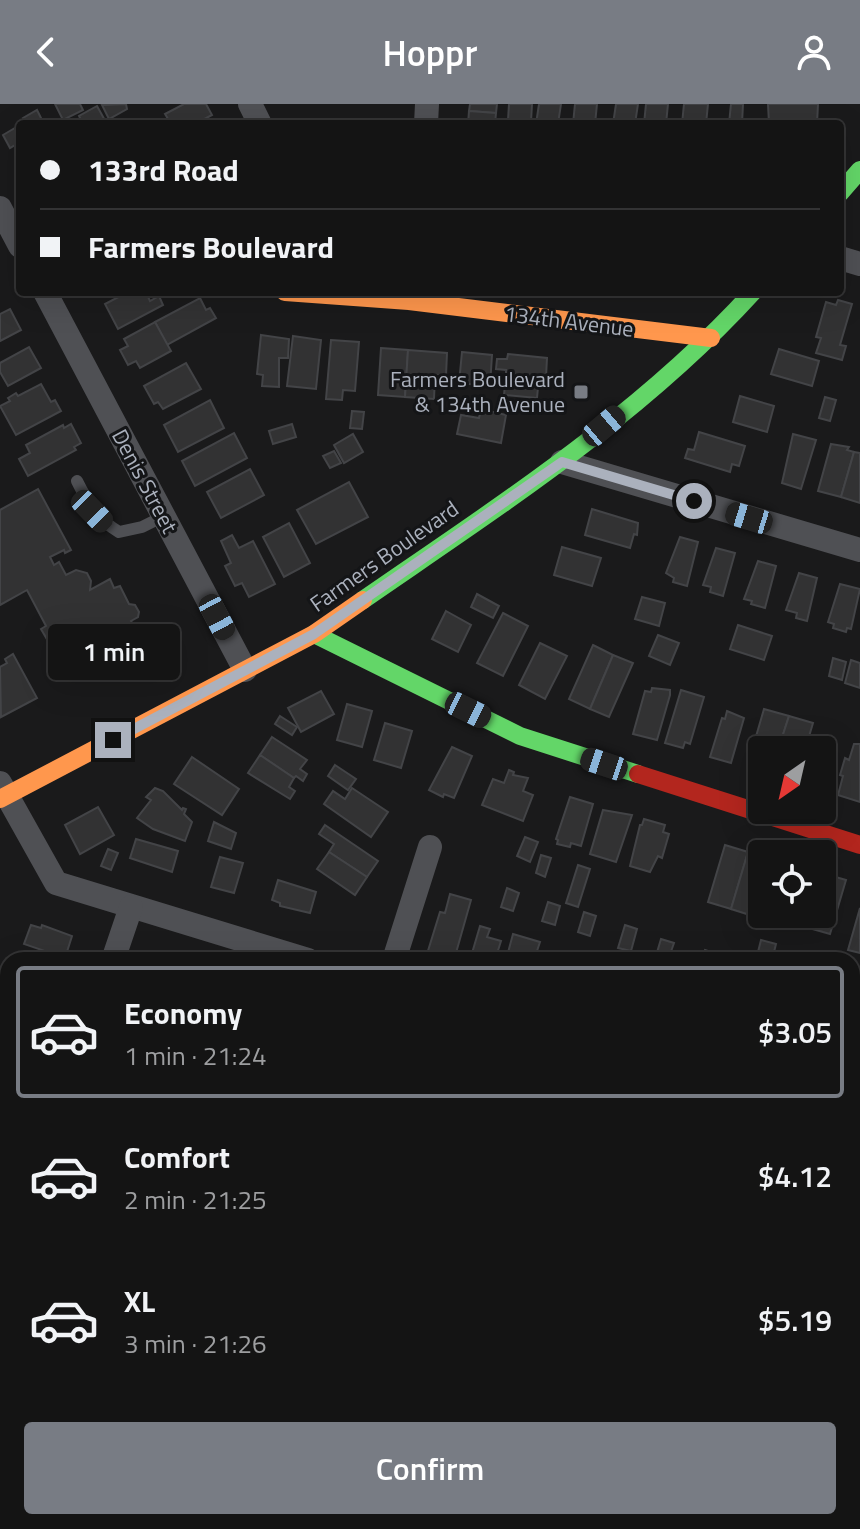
<!DOCTYPE html>
<meta charset="utf-8">
<style>
:root{--surface:#141414;--page:#212122;--text:#f1f3f6;--muted:#9d9ea0;--line:#333334;--accent:#787c84}
body{margin:0;font-family:"Titillium Web",sans-serif;background:var(--page);color:var(--text);height:100vh;display:flex;flex-direction:column;font-size:30px;white-space:nowrap}
*{box-sizing:border-box;margin:0}
p{font-size:26px;color:var(--muted)}
.icon{flex:none;width:44px;height:44px;fill:none;stroke:currentColor;stroke-width:2;stroke-linecap:round;stroke-linejoin:round}
.map{position:relative;flex:1;overflow:hidden}
.side{position:absolute;left:0px;top:848px;width:860px;height:578px;display:flex;flex-direction:column;background:var(--surface);border-radius:24px 24px 0 0;box-shadow:0 8px 32px #0002,0 0 0 2px var(--line)}
.side>*{flex:none}
.top-card{position:absolute;left:16px;top:16px;width:828px;height:176px;border-radius:8px;box-shadow:0 8px 32px #0002,0 0 0 2px var(--line);display:grid;align-content:center;height:176px;padding:0 24px;background:var(--surface)}
.needle{width:52px;rotate:214deg}
.tools{position:absolute;left:748px;top:632px;display:grid;gap:16px}
.tools a{display:grid;place-items:center;width:88px;height:88px;border-radius:8px;background:var(--surface);box-shadow:0 8px 32px #0002,0 0 0 2px var(--line);font-size:40px}
.end{position:absolute;width:36px;height:36px;margin:-18px;border:10px solid #abb1bd;background:#111;box-shadow:0 0 0 4px #111}
.from{border-radius:50%}
.bubble{position:absolute;height:56px;border-radius:8px;background:var(--surface);box-shadow:0 8px 32px #0002,0 0 0 2px var(--line);font-size:26px;font-weight:600;line-height:56px;text-align:center}
.car{position:absolute;width:24px;height:48px;margin:-24px -12px;border-radius:10px;box-shadow:0 0 6px 2px #0007;background:linear-gradient(#222 24%,#8ab4d8 0 40%,#222 0 76%,#8ab4d8 0 86%,#222 0)}
.top-card b{display:flex;align-items:center;gap:28px;height:76px;font-size:30px}
.top-card b+b{border-top:2px solid var(--line)}
.top-card i{width:20px;height:20px;background:var(--text)}
ul{padding:14px 0 0;list-style:none}
li{display:flex;align-items:center;gap:24px;height:132px;margin:0 16px 12px;padding:0 8px;border:4px solid transparent;border-radius:8px}
li div{flex:1}
li b{display:block;font-size:30px}
li em{font-style:normal;font-weight:600}
li.active{border-color:var(--accent)}
li>.icon{width:72px;height:72px;stroke-width:1.5}
.cta{display:flex;gap:16px;margin-top:auto;padding:16px 24px}
.cta a{flex:1;height:92px;border-radius:8px;background:var(--accent);color:#fff;font-size:32px;font-weight:600;line-height:92px;text-align:center}
header{display:flex;justify-content:space-between;align-items:center;height:104px;padding:0 24px;background:var(--accent);color:#fff;font-size:36px;font-weight:600}
.map>svg:first-child{display:block}
.building{fill:#323233;stroke:#434447;stroke-width:2}
.lines{fill:none;stroke-linecap:round;stroke-linejoin:round}
.lane{stroke:#4f5054;stroke-width:12}
.street{stroke:#4f5054;stroke-width:24}
.fast{stroke:#63d668;stroke-width:18}
.slow{stroke:#ff974d;stroke-width:18}
.jam{stroke:#b3261e;stroke-width:18}
.route{stroke:#abb1bd;stroke-width:10}
.poi-dot{fill:#787c84;stroke:#141517;stroke-width:3}
.labels{text-anchor:middle;stroke-width:6;stroke-linejoin:round;paint-order:stroke}
.street-label{font-size:22px;fill:#abb1bd;stroke:#141517}
.poi-label{font-size:22px;fill:#abb1bd;stroke:#141517;text-anchor:end}
</style>
<header><svg class="icon" aria-label="back" viewBox="0 0 24 24"><path d="M15 5l-7 7 7 7"/></svg>Hoppr<svg class="icon" aria-label="person" viewBox="0 0 24 24"><circle cx="12" cy="8" r="4"/><path d="M4 21q1-7 8-7t8 7"/></svg></header>
<div class="map">
<svg width="860" height="1425" viewBox="0 0 860 1425">
<rect width="100%" height="100%" fill="#1a1a1b"/>
<g class="building">
<path d="M 55,0 L 80,0 L 83,6 L 63,16 Z"/>
<path d="M 126,0 L 127,5 L 109,15 L 102,1 Z"/>
<path d="M 184,0 L 206,0 L 212,11 L 195,20 L 161,20 L 168,15 L 165,10 Z"/>
<path d="M 470,0 L 497,0 L 496,9 L 469,7 Z"/>
<path d="M 509,0 L 532,0 L 531,18 L 508,16 Z"/>
<path d="M 539,0 L 561,0 L 558,20 L 536,20 Z"/>
<path d="M 575,0 L 597,0 L 595,20 L 573,20 Z"/>
<path d="M 616,0 L 638,0 L 635,20 L 613,20 Z"/>
<path d="M 646,0 L 668,0 L 666,20 L 644,20 Z"/>
<path d="M 684,0 L 708,0 L 706,20 L 682,20 Z"/>
<path d="M 731,0 L 743,0 L 742,20 L 729,20 Z"/>
<path d="M 768,0 L 818,0 L 817,20 L 769,20 Z"/>
<path d="M 97,2 L 107,20 L 83,20 L 79,12 Z"/>
<path d="M 37,6 L 44,20 L 27,20 L 23,14 Z"/>
<path d="M 469,7 L 496,9 L 495,20 L 468,20 Z"/>
<path d="M 20,21 L 20,38 L 10,44 L 3,31 Z"/>
<path d="M 128,188 L 146,188 L 150,197 L 159,192 L 163,201 L 118,225 L 105,200 Z"/>
<path d="M 200,194 L 206,206 L 210,204 L 216,214 L 167,241 L 155,218 Z"/>
<path d="M 838,196 L 852,200 L 840,241 L 846,242 L 842,256 L 816,249 L 821,234 L 816,233 L 826,198 L 836,201 Z"/>
<path d="M 10,205 L 21,226 L 0,237 L 0,210 Z"/>
<path d="M 155,218 L 171,247 L 140,264 L 136,257 L 128,261 L 120,246 L 128,242 L 124,235 Z"/>
<path d="M 261,231 L 289,235 L 288,254 L 279,254 L 279,283 L 262,282 L 263,271 L 257,270 Z"/>
<path d="M 293,232 L 321,236 L 316,285 L 287,282 Z"/>
<path d="M 331,236 L 359,238 L 355,287 L 343,286 L 342,296 L 326,295 Z"/>
<path d="M 29,243 L 41,264 L 8,282 L 0,268 L 0,259 Z"/>
<path d="M 381,244 L 408,246 L 405,293 L 378,291 Z"/>
<path d="M 779,245 L 819,257 L 812,282 L 771,270 Z"/>
<path d="M 408,246 L 447,249 L 446,272 L 435,271 L 434,295 L 405,293 Z"/>
<path d="M 462,248 L 492,251 L 490,282 L 459,279 Z"/>
<path d="M 508,250 L 547,254 L 546,273 L 506,270 L 506,266 L 496,265 L 497,255 L 507,255 Z"/>
<path d="M 186,259 L 201,285 L 163,305 L 158,298 L 154,300 L 144,282 Z"/>
<path d="M 506,270 L 539,273 L 537,294 L 504,291 Z"/>
<path d="M 41,280 L 51,298 L 55,296 L 61,307 L 16,331 L 0,302 L 10,297 L 8,294 L 16,289 L 18,292 Z"/>
<path d="M 740,292 L 774,302 L 767,328 L 733,318 Z"/>
<path d="M 825,293 L 836,296 L 830,317 L 819,314 Z"/>
<path d="M 210,296 L 224,324 L 178,348 L 164,321 Z"/>
<path d="M 481,305 L 506,311 L 501,339 L 457,330 L 461,311 L 479,314 Z"/>
<path d="M 352,307 L 364,308 L 362,325 L 350,324 Z"/>
<path d="M 71,320 L 81,339 L 74,343 L 76,346 L 28,372 L 19,355 L 30,349 L 26,341 L 63,321 L 64,324 Z"/>
<path d="M 292,320 L 296,333 L 273,340 L 269,327 Z"/>
<path d="M 699,328 L 745,342 L 739,362 L 732,360 L 730,368 L 685,354 L 688,345 L 694,346 Z"/>
<path d="M 234,329 L 247,354 L 195,382 L 182,357 Z"/>
<path d="M 353,330 L 363,348 L 344,359 L 334,341 Z"/>
<path d="M 793,330 L 816,336 L 801,385 L 782,379 Z"/>
<path d="M 831,340 L 849,343 L 847,346 L 854,348 L 841,393 L 818,387 Z"/>
<path d="M 334,347 L 341,359 L 330,364 L 323,352 Z"/>
<path d="M 854,348 L 860,349 L 860,399 L 841,393 Z"/>
<path d="M 250,365 L 264,391 L 221,414 L 207,388 Z"/>
<path d="M 349,378 L 368,413 L 316,440 L 297,406 Z"/>
<path d="M 38,385 L 71,446 L 65,449 L 64,446 L 50,453 L 54,461 L 59,458 L 66,471 L 76,466 L 87,469 L 91,477 L 90,486 L 110,475 L 114,484 L 120,482 L 129,500 L 135,501 L 139,508 L 138,513 L 131,517 L 133,520 L 111,533 L 116,542 L 69,566 L 58,547 L 55,549 L 41,525 L 46,522 L 27,486 L 0,501 L 0,406 Z"/>
<path d="M 592,405 L 638,419 L 637,431 L 634,430 L 630,444 L 585,431 Z"/>
<path d="M 289,419 L 310,459 L 284,473 L 263,433 Z"/>
<path d="M 232,431 L 239,444 L 253,437 L 275,480 L 249,493 L 242,479 L 235,482 L 225,462 L 231,459 L 221,437 Z"/>
<path d="M 680,433 L 698,438 L 687,482 L 673,478 L 674,474 L 666,469 Z"/>
<path d="M 562,443 L 601,454 L 592,482 L 554,471 Z"/>
<path d="M 716,444 L 735,449 L 723,492 L 710,488 L 711,483 L 703,481 Z"/>
<path d="M 758,457 L 776,462 L 765,504 L 751,500 L 752,497 L 744,495 Z"/>
<path d="M 799,469 L 817,474 L 807,517 L 796,514 L 797,509 L 786,506 Z"/>
<path d="M 840,480 L 860,485 L 851,525 L 847,524 L 846,528 L 833,524 L 834,520 L 828,518 Z"/>
<path d="M 477,490 L 499,502 L 493,514 L 471,503 Z"/>
<path d="M 642,493 L 665,499 L 659,522 L 635,515 Z"/>
<path d="M 446,507 L 471,521 L 458,548 L 432,535 Z"/>
<path d="M 503,509 L 528,522 L 503,572 L 477,559 Z"/>
<path d="M 738,521 L 772,532 L 764,556 L 730,545 Z"/>
<path d="M 658,531 L 679,539 L 670,561 L 649,552 Z"/>
<path d="M 540,539 L 567,552 L 545,595 L 519,581 Z"/>
<path d="M 593,541 L 613,551 L 590,605 L 569,595 Z"/>
<path d="M 13,550 L 37,594 L 1,613 L 0,563 L 7,559 L 5,555 Z"/>
<path d="M 613,551 L 633,559 L 609,613 L 590,605 Z"/>
<path d="M 833,554 L 846,558 L 842,576 L 829,572 Z"/>
<path d="M 851,556 L 860,559 L 860,584 L 845,579 Z"/>
<path d="M 652,584 L 670,586 L 670,591 L 657,636 L 633,630 L 645,587 L 651,588 Z"/>
<path d="M 681,586 L 704,593 L 690,640 L 685,638 L 683,644 L 665,639 Z"/>
<path d="M 321,587 L 334,610 L 301,628 L 288,604 Z"/>
<path d="M 347,600 L 372,607 L 362,643 L 337,636 Z"/>
<path d="M 764,605 L 789,612 L 778,646 L 762,646 L 762,664 L 748,660 Z"/>
<path d="M 727,607 L 744,614 L 731,659 L 710,653 L 722,614 L 725,615 Z"/>
<path d="M 280,612 L 297,623 L 292,631 L 275,620 Z"/>
<path d="M 789,612 L 813,619 L 805,646 L 778,646 Z"/>
<path d="M 385,619 L 412,627 L 401,664 L 374,656 Z"/>
<path d="M 272,633 L 307,656 L 300,665 L 307,670 L 303,677 L 296,672 L 294,674 L 260,651 Z"/>
<path d="M 854,640 L 860,640 L 860,698 L 838,691 L 843,672 L 840,671 L 845,654 L 849,656 Z"/>
<path d="M 452,643 L 472,652 L 454,694 L 444,690 L 443,693 L 429,686 Z"/>
<path d="M 260,651 L 294,674 L 289,683 L 295,687 L 290,695 L 248,669 Z"/>
<path d="M 192,653 L 239,685 L 222,711 L 174,680 Z"/>
<path d="M 335,661 L 356,675 L 348,686 L 328,672 Z"/>
<path d="M 509,666 L 514,668 L 513,671 L 528,674 L 523,687 L 533,691 L 523,717 L 482,701 L 493,675 L 504,679 Z"/>
<path d="M 155,684 L 163,687 L 182,706 L 183,704 L 186,705 L 184,710 L 192,718 L 185,737 L 153,725 L 137,714 L 151,696 L 146,693 Z"/>
<path d="M 352,684 L 388,708 L 371,733 L 324,700 L 333,687 L 345,695 Z"/>
<path d="M 570,693 L 593,700 L 581,742 L 571,739 L 570,743 L 557,740 L 558,736 L 556,735 Z"/>
<path d="M 98,703 L 114,731 L 80,750 L 65,721 Z"/>
<path d="M 603,706 L 632,711 L 616,758 L 590,750 Z"/>
<path d="M 644,715 L 665,721 L 663,728 L 669,730 L 662,754 L 658,752 L 650,768 L 630,762 L 640,721 L 642,721 Z"/>
<path d="M 214,718 L 236,729 L 231,745 L 208,737 Z"/>
<path d="M 325,721 L 378,757 L 367,773 L 329,748 L 334,740 L 319,730 Z"/>
<path d="M 525,733 L 538,738 L 530,758 L 517,752 Z"/>
<path d="M 136,735 L 178,747 L 172,768 L 130,754 Z"/>
<path d="M 725,741 L 748,748 L 731,805 L 708,798 Z"/>
<path d="M 108,745 L 118,749 L 111,766 L 101,762 Z"/>
<path d="M 329,748 L 367,773 L 355,791 L 317,765 Z"/>
<path d="M 748,748 L 762,752 L 762,791 L 756,813 L 731,805 Z"/>
<path d="M 541,751 L 551,754 L 545,773 L 536,769 Z"/>
<path d="M 220,753 L 243,759 L 234,789 L 211,783 Z"/>
<path d="M 578,761 L 590,765 L 578,803 L 566,799 Z"/>
<path d="M 825,770 L 846,776 L 830,830 L 809,824 L 813,810 L 822,810 L 822,781 Z"/>
<path d="M 278,776 L 316,788 L 310,809 L 280,802 L 280,799 L 272,796 Z"/>
<path d="M 507,784 L 519,789 L 513,807 L 501,803 Z"/>
<path d="M 450,790 L 471,796 L 454,856 L 434,856 L 435,852 L 427,850 L 440,808 L 445,809 Z"/>
<path d="M 548,798 L 560,802 L 555,821 L 542,817 Z"/>
<path d="M 860,804 L 860,849 L 848,846 Z"/>
<path d="M 584,808 L 596,812 L 590,832 L 578,828 Z"/>
<path d="M 31,821 L 41,824 L 42,821 L 72,832 L 65,854 L 24,840 Z"/>
<path d="M 625,821 L 637,825 L 631,847 L 618,844 Z"/>
<path d="M 480,822 L 490,825 L 487,833 L 501,837 L 495,856 L 470,856 Z"/>
<path d="M 513,830 L 540,838 L 534,856 L 506,856 Z"/>
<path d="M 661,835 L 674,839 L 668,856 L 655,855 Z"/>
<path d="M 761,836 L 776,840 L 772,856 L 756,856 Z"/>
<path d="M 705,846 L 717,850 L 715,856 L 701,856 Z"/>
<path d="M 0,1004 L 8,1006 L 8,1054 L 0,1052 Z"/>
<path d="M 852,1057 L 858,1059 L 856,1065 L 860,1066 L 860,1099 L 852,1096 Z"/>
<path d="M 852,1184 L 860,1186 L 860,1211 L 852,1209 Z"/>
<path d="M 2,1349 L 8,1351 L 8,1377 L 0,1375 Z"/>
<path d="M 860,1361 L 860,1381 L 852,1379 L 852,1364 L 858,1366 Z"/>
<path d="M 852,1392 L 860,1395 L 860,1411 L 852,1409 Z"/>
<path d="M 85,1418 L 100,1418 L 97,1425 L 82,1425 Z"/>
<path d="M 144,1418 L 172,1418 L 170,1425 Z"/>
<path d="M 291,1418 L 304,1418 L 312,1420 L 311,1425 L 297,1425 L 290,1423 Z"/>
<path d="M 697,1418 L 715,1418 L 740,1425 L 695,1425 Z"/>
<path d="M 842,1418 L 860,1421 L 860,1425 L 839,1425 Z"/>
</g>
<g class="lines">
<path class="lane" d="M 77,377 C 88,399 97,415 119,428 L 142,423 L 164,412"/>
<g class="street">
<path d="M 250,0 L 260,20"/>
<path d="M 426,20 L 427,0"/>
<path d="M 0,104 L 20,142"/>
<path d="M 840,154 L 860,160"/>
<path d="M 45,188 L 245,566"/>
<path d="M 562,358 L 860,446"/>
<path d="M 0,679 L 56,779 L 308,856"/>
<path d="M 113,856 L 131,803"/>
<path d="M 394,856 L 430,743"/>
<path d="M 0,951 L 8,954"/>
<path d="M 852,1020 L 860,1022"/>
<path d="M 0,1222 L 8,1195"/>
<path d="M 221,1425 L 224,1418"/>
<path d="M 509,1425 L 511,1418"/>
<path d="M 789,1425 L 791,1418"/>
</g>
<g class="fast">
<path d="M 840,89 L 860,66"/>
<path d="M 363,496 C 499,402 641,311 753,188"/>
<path d="M 314,530 L 520,632 L 638,670"/>
</g>
<g class="slow">
<path d="M 285,188 L 409,197 L 711,234"/>
<path d="M 0,695 L 314,530 L 363,496"/>
</g>
<path class="jam" d="M 638,670 L 860,741"/>
</g>
<g class="lines">
<path class="route" d="M 113,636 L 314,530 L 562,358 L 694,397"/>
</g>
<rect class="poi-dot" x="573" y="280" width="16" height="16" rx="4"/>
<g class="labels">
<g class="street-label">
<text transform="translate(569 217) rotate(7)" y="8">134th Avenue</text>
<text transform="translate(145 377) rotate(62)" y="8">Denis Street</text>
<text transform="translate(384 452) rotate(-35)" y="8">Farmers Boulevard</text>
</g>
<g class="poi-label">
<text x="565" y="283">Farmers Boulevard<tspan x="565" dy="25">&amp; 134th Avenue</tspan></text>
</g>
</g>
</svg>
<div class="tools">
<a><svg class="needle" viewBox="-14 -14 28 28"><path d="M0-13l5 13h-10z" fill="#e53935"/><path d="M0 13l5-13h-10z" fill="#9d9ea0"/></svg></a>
<a><svg class="icon" aria-label="locate" viewBox="0 0 24 24"><circle cx="12" cy="12" r="6"/><path d="M12 2v4M12 18v4M2 12h4M18 12h4"/></svg></a>
</div>
<i class="end from" style="left:694px;top:397px"></i>
<i class="end" style="left:113px;top:636px"></i>
<div class="bubble" style="left:48px;top:520px;width:132px">1 min</div>
<i class="car" style="left:604px;top:322px;rotate:50deg"></i>
<i class="car" style="left:92px;top:407px;rotate:136deg"></i>
<i class="car" style="left:749px;top:414px;rotate:287deg"></i>
<i class="car" style="left:217px;top:513px;rotate:152deg"></i>
<i class="car" style="left:468px;top:606px;rotate:116deg"></i>
<i class="car" style="left:604px;top:660px;rotate:288deg"></i>
<div class="top-card">
<b><i class="from"></i>133rd Road</b>
<b><i></i>Farmers Boulevard</b>
</div>
<section class="side">
<ul>
<li class="active"><svg class="icon" aria-label="car" viewBox="0 0 24 24"><path d="M5 17H2v-5l4-1 3-4h7l3 4 3 1v5h-3M9 17h6M6 11h13"/><circle cx="7" cy="17" r="2"/><circle cx="17" cy="17" r="2"/></svg><div><b>Economy</b><p>1 min · 21:24</p></div><em>$3.05</em></li>
<li><svg class="icon" aria-label="car" viewBox="0 0 24 24"><path d="M5 17H2v-5l4-1 3-4h7l3 4 3 1v5h-3M9 17h6M6 11h13"/><circle cx="7" cy="17" r="2"/><circle cx="17" cy="17" r="2"/></svg><div><b>Comfort</b><p>2 min · 21:25</p></div><em>$4.12</em></li>
<li><svg class="icon" aria-label="car" viewBox="0 0 24 24"><path d="M5 17H2v-5l4-1 3-4h7l3 4 3 1v5h-3M9 17h6M6 11h13"/><circle cx="7" cy="17" r="2"/><circle cx="17" cy="17" r="2"/></svg><div><b>XL</b><p>3 min · 21:26</p></div><em>$5.19</em></li>
</ul>
<div class="cta"><a>Confirm</a></div>
</section>
</div>
